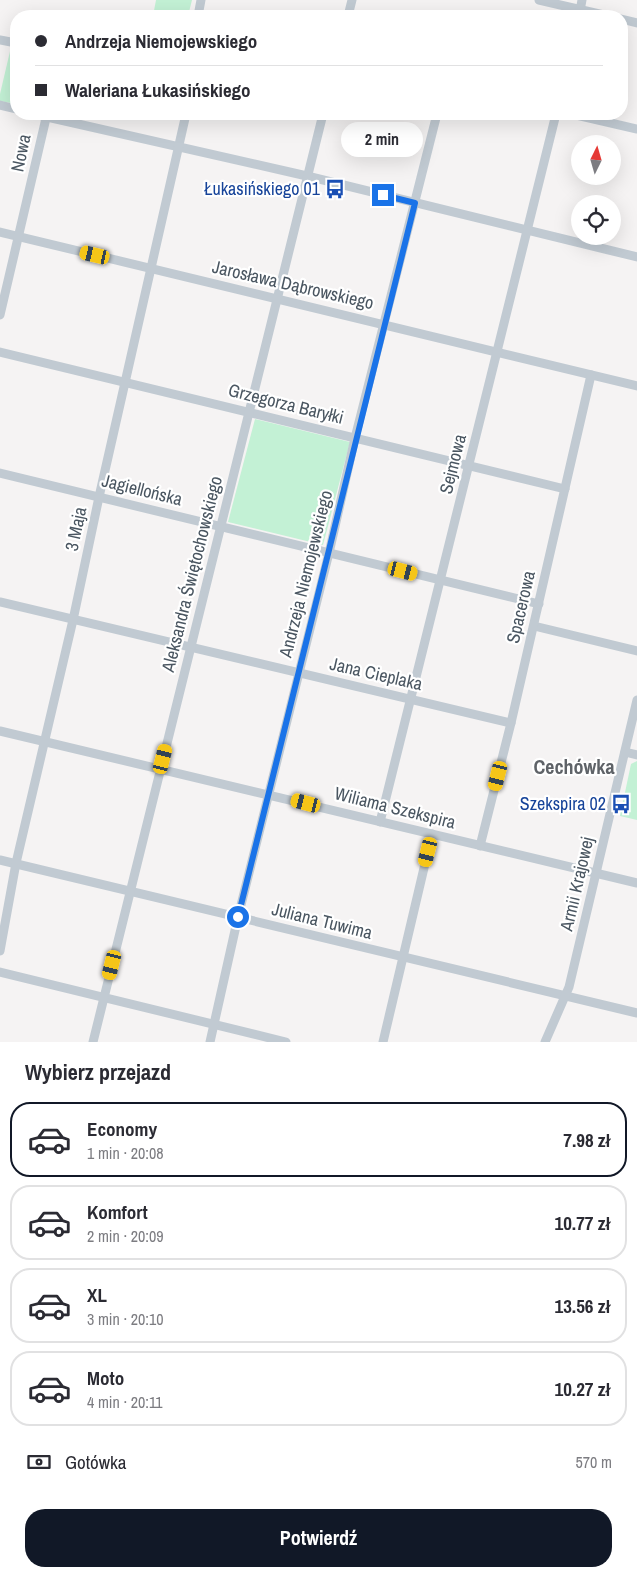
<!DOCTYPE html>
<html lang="pl">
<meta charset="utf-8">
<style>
:root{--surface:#fff;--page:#f7f7f7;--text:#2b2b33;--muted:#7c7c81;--line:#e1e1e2;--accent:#111827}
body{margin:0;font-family:"Archivo Narrow",sans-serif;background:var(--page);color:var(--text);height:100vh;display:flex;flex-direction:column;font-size:19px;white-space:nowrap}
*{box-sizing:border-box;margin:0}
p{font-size:16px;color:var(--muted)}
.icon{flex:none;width:28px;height:28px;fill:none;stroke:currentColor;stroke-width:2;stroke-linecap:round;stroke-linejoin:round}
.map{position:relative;height:1042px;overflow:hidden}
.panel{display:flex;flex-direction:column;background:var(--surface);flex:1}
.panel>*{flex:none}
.hud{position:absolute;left:10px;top:10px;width:618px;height:110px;border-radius:20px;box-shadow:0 5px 20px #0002;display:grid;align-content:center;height:110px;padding:0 25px;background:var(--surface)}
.needle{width:32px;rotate:5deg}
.buttons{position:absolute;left:571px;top:135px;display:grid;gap:10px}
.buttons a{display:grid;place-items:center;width:50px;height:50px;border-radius:50%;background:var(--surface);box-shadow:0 5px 20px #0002;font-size:25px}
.end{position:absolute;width:22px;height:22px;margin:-11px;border:6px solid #1a73e8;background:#fff;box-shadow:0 0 0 2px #fff}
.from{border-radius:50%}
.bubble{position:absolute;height:35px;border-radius:18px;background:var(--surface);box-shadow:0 5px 20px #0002;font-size:16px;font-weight:700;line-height:35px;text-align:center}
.car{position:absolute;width:15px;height:30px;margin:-15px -8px;border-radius:6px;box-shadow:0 0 4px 1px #0007;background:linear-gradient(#f5c518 24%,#345 0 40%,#f5c518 0 76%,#345 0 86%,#f5c518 0)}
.hud b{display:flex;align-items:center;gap:18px;height:48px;font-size:19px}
.hud b+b{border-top:1px solid var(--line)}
.hud i{width:12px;height:12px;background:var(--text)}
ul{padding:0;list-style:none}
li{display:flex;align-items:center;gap:15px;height:75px;margin:0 10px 8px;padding:0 15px;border:2px solid var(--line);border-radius:20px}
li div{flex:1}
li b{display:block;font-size:19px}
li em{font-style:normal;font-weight:700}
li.current{border-color:var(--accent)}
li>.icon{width:45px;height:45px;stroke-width:1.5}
h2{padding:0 25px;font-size:22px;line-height:60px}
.pay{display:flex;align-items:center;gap:12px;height:55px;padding:0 25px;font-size:19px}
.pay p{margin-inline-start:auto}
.action{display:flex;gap:10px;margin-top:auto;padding:10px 25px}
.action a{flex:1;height:58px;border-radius:20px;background:var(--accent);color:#fff;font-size:20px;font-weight:700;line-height:58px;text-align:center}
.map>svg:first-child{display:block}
.green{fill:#c3f1d5}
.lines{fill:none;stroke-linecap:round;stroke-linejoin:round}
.minor{stroke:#c1cad2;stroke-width:9}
.route{stroke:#1a73e8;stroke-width:6}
.labels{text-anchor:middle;stroke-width:4.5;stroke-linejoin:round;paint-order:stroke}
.street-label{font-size:18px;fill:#4a5661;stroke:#fff}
.transit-label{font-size:18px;fill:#164399;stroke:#fff;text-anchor:end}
.quarter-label{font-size:20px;font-weight:bold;fill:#5f6368;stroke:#fff}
</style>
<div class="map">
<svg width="637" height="1042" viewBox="0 0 637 1042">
<rect width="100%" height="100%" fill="#f5f3f3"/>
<g class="green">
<path d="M 156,0 L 192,0 L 188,16 L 153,16 Z"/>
<path d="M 11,47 L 16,48 L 16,104 L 0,101 L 0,94 Z"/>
<path d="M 255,419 L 350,442 L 323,545 L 228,522 Z"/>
<path d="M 637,761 L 637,820 L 620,816 L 631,764 Z"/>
</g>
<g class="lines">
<g class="minor">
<path d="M 539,0 L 608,16"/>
<path d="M 198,16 L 201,0"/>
<path d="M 348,16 L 352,0"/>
<path d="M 579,16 L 582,0"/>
<path d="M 621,19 L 637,23"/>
<path d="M 0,40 L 16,43"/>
<path d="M 0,105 L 16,109"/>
<path d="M 34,114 L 307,176 L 637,257"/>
<path d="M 572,114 L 637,129"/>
<path d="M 0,232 L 637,386"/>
<path d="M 0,315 L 47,114"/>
<path d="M 0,352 L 565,489"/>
<path d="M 0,473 L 539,604"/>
<path d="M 0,602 L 511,723"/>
<path d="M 534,626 L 637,651"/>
<path d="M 0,731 L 637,883"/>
<path d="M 625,752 L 637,755"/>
<path d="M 380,822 L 556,114"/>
<path d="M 480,846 L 511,723 L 591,375"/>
<path d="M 0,860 L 637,1013"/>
<path d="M 0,951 L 16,863 L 73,620 L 99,497 L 186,114"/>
<path d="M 0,972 L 286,1042"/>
<path d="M 93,1042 C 170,733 244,423 323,114"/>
<path d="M 210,1042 L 238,917 L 329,553 L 355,438 L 437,114"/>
<path d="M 383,1042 L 432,834"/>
<path d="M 545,1042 L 569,987 L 637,700"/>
</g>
</g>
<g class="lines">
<path class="route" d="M 238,917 L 415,203 L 383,195"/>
</g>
<defs>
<symbol id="bus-bare" viewBox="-9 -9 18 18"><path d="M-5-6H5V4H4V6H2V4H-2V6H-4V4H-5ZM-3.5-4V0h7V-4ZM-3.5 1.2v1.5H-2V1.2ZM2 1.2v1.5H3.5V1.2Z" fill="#1a4fb4" stroke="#fff" stroke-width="2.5" paint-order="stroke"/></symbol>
</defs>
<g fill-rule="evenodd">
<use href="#bus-bare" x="321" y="175" width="28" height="28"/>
<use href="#bus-bare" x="607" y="790" width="28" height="28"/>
</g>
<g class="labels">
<g class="street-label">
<text transform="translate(21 153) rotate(-78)" y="6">Nowa</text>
<text transform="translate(293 285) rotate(13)" y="6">Jarosława Dąbrowskiego</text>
<text transform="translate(286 404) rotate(14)" y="6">Grzegorza Baryłki</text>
<text transform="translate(453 464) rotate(-76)" y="6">Sejmowa</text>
<text transform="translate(142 490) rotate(14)" y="6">Jagiellońska</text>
<text transform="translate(76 529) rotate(-78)" y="6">3 Maja</text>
<text transform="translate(192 574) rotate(-76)" y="6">Aleksandra Świętochowskiego</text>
<text transform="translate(306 574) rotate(-76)" y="6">Andrzeja Niemojewskiego</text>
<text transform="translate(521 607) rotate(-77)" y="6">Spacerowa</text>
<text transform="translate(376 674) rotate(13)" y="6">Jana Cieplaka</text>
<text transform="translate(395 808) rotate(14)" y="6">Wiliama Szekspira</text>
<text transform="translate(577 884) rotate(-77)" y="6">Armii Krajowej</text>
<text transform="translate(322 921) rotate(14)" y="6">Juliana Tuwima</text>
</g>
<g class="transit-label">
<text x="320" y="195">Łukasińskiego 01</text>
<text x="606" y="810">Szekspira 02</text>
</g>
<g class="quarter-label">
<text x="574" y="774">Cechówka</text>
</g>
</g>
</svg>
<div class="buttons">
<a><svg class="needle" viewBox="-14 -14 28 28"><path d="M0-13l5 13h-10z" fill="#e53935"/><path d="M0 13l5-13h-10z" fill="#7c7c81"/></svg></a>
<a><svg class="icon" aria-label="locate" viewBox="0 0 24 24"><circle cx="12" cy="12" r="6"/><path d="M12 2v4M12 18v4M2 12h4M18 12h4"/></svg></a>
</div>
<i class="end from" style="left:238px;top:917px"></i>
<i class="end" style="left:383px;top:195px"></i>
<div class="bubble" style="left:341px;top:122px;width:82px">2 min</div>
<i class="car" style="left:95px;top:255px;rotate:283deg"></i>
<i class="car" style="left:403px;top:571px;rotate:104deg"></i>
<i class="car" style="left:163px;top:759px;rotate:14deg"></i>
<i class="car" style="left:498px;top:776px;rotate:194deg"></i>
<i class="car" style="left:306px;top:803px;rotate:284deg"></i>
<i class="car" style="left:428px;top:852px;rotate:194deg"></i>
<i class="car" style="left:112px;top:965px;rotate:194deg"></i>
<div class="hud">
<b><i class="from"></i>Andrzeja Niemojewskiego</b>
<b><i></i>Waleriana Łukasińskiego</b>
</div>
</div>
<section class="panel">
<h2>Wybierz przejazd</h2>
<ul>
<li class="current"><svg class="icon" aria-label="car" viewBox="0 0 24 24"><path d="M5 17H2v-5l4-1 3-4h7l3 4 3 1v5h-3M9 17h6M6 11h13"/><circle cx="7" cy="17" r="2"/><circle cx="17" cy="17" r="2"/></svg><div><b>Economy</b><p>1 min · 20:08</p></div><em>7.98 zł</em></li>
<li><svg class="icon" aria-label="car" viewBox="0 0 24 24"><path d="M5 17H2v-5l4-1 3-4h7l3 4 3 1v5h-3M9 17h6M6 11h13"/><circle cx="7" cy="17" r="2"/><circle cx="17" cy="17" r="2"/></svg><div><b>Komfort</b><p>2 min · 20:09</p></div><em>10.77 zł</em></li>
<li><svg class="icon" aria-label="car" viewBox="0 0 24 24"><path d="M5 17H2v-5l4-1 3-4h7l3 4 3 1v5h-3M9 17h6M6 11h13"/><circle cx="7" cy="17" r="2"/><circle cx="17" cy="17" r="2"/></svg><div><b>XL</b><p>3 min · 20:10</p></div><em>13.56 zł</em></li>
<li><svg class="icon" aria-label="car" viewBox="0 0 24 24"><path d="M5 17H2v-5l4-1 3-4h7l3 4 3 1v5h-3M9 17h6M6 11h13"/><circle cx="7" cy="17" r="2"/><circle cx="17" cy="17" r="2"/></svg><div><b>Moto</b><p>4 min · 20:11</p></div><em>10.27 zł</em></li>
</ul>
<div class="pay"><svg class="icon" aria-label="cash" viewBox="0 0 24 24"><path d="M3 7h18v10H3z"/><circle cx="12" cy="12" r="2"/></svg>Gotówka<p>570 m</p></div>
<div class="action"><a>Potwierdź</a></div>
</section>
